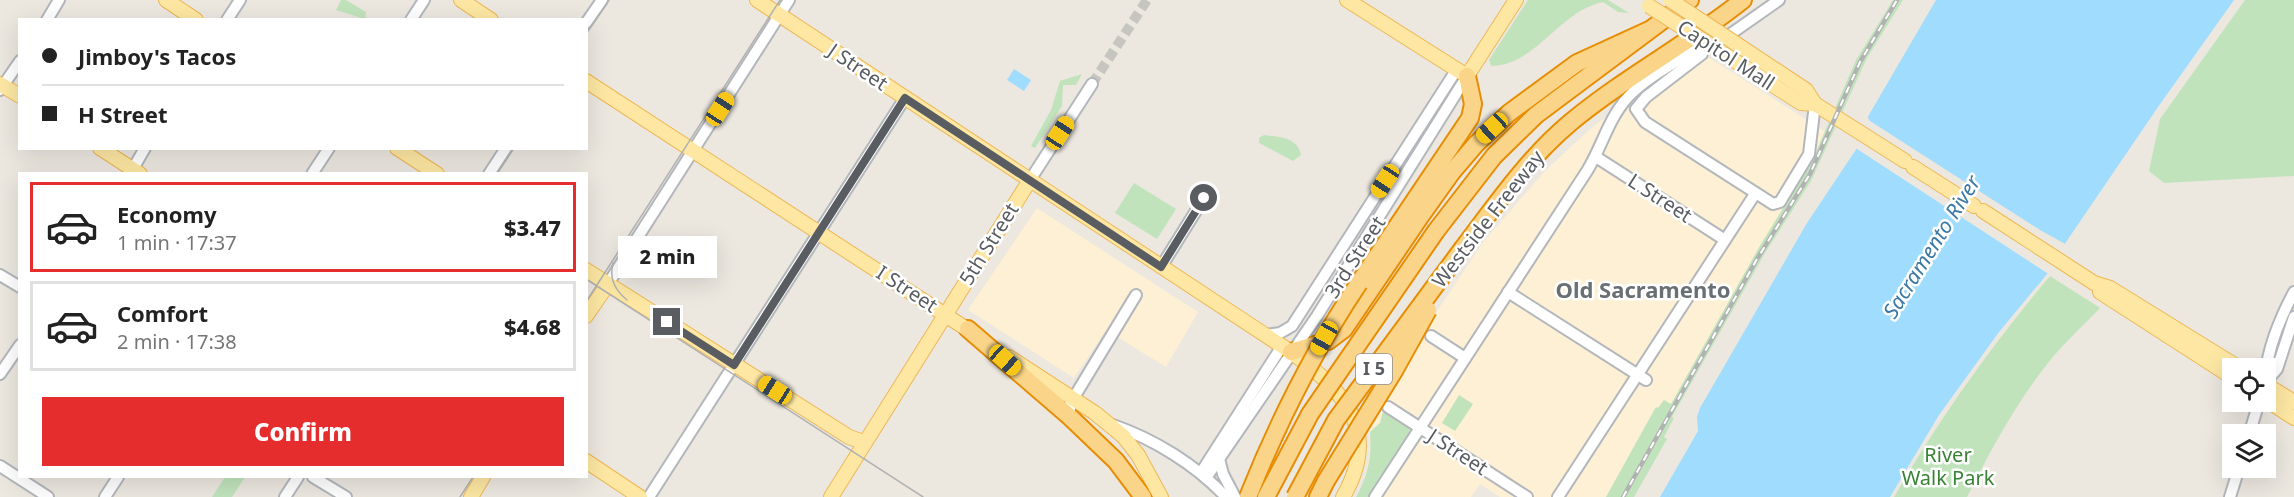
<!DOCTYPE html>
<meta charset="utf-8">
<style>
:root{--surface:#fff;--page:#f6f6f6;--text:#222;--muted:#767676;--line:#e0e0e0;--accent:#e52d2e}
body{margin:0;font-family:"Noto Sans",sans-serif;background:var(--page);color:var(--text);height:100vh;display:flex;flex-direction:column;font-size:22px;white-space:nowrap}
*{box-sizing:border-box;margin:0}
p{font-size:20px;color:var(--muted)}
.icon{flex:none;width:33px;height:33px;fill:none;stroke:currentColor;stroke-width:2;stroke-linecap:round;stroke-linejoin:round}
.map{position:relative;flex:1;overflow:hidden}
.details{position:absolute;left:18px;top:172px;width:570px;height:306px;display:flex;flex-direction:column;background:var(--surface);border-radius:0px;box-shadow:0 6px 24px #0002}
.details>*{flex:none}
.hud{position:absolute;left:18px;top:18px;width:570px;height:132px;border-radius:0px;box-shadow:0 6px 24px #0002;display:grid;align-content:center;height:132px;padding:0 24px;background:var(--surface)}
.tools{position:absolute;left:2222px;top:358px;display:grid;gap:12px}
.tools a{display:grid;place-items:center;width:54px;height:54px;border-radius:0px;background:var(--surface);box-shadow:0 6px 24px #0002;font-size:30px}
.end{position:absolute;width:27px;height:27px;margin:-14px;border:8px solid #595d61;background:#fff;box-shadow:0 0 0 3px #fff}
.from{border-radius:50%}
.bubble{position:absolute;height:42px;border-radius:0px;background:var(--surface);box-shadow:0 6px 24px #0002;font-size:20px;font-weight:800;line-height:42px;text-align:center}
.car{position:absolute;width:18px;height:36px;margin:-18px -9px;border-radius:8px;box-shadow:0 0 4px 2px #0007;background:linear-gradient(#f5c518 24%,#345 0 40%,#f5c518 0 76%,#345 0 86%,#f5c518 0)}
.hud b{display:flex;align-items:center;gap:21px;height:57px;font-size:22px}
.hud b+b{border-top:2px solid var(--line)}
.hud i{width:15px;height:15px;background:var(--text)}
ul{padding:10px 0 0;list-style:none}
li{display:flex;align-items:center;gap:18px;height:90px;margin:0 12px 9px;padding:0 12px;border:3px solid var(--line);border-radius:0px}
li div{flex:1}
li b{display:block;font-size:22px}
li em{font-style:normal;font-weight:800}
li.selected{border-color:var(--accent)}
li>.icon{width:54px;height:54px;stroke-width:1.5}
.primary-button{display:flex;gap:12px;margin-top:auto;padding:12px 24px}
.primary-button a{flex:1;height:69px;border-radius:0px;background:var(--accent);color:#fff;font-size:24px;font-weight:800;line-height:69px;text-align:center}
.map>svg:first-child{display:block}
.commercial{fill:#fdf0d4}
.green{fill:#c0e3bc}
.water{fill:#9fdcfd}
.pier{fill:#ece8e0}
.lines{fill:none;stroke-linecap:round;stroke-linejoin:round}
.minor-tunnel{stroke:#c7c5c0;stroke-width:10;stroke-dasharray:10 5;stroke-linecap:butt}
.minor-casing{stroke:#b3b7bb;stroke-width:14}
.major-casing{stroke:#eeb757;stroke-width:16}
.highway-casing{stroke:#e78d04;stroke-width:20}
.minor{stroke:#fff;stroke-width:10}
.major{stroke:#fde7a3;stroke-width:14}
.highway{stroke:#fad488;stroke-width:16}
.tram{stroke:#b1b2b2;stroke-width:1.5}
.rail-casing{stroke:#b1b2b2;stroke-width:4.5}
.rail{stroke:#fff;stroke-width:2;stroke-dasharray:7;stroke-linecap:butt}
.major-bridge-casing{stroke:#eeb757;stroke-width:16;stroke-linecap:butt}
.highway-bridge-casing{stroke:#e78d04;stroke-width:20;stroke-linecap:butt}
.major-bridge{stroke:#fde7a3;stroke-width:14}
.highway-bridge{stroke:#fad488;stroke-width:16}
.route{stroke:#595d61;stroke-width:8}
.labels{text-anchor:middle;stroke-width:5;stroke-linejoin:round;paint-order:stroke}
.shield{fill:#fff;stroke:#8b8e90;stroke-width:1.5}
.shield-label{font-size:18px;font-weight:bold;fill:#595d61}
.street-label{font-size:20px;fill:#595d61;stroke:#fff}
.park-label{font-size:20px;fill:#398336;stroke:#fff}
.water-label{font-size:21px;font-style:italic;fill:#3b78a5;stroke:#fff}
.quarter-label{font-size:22px;font-weight:bold;fill:#6a6f73;stroke:#fff}
</style>
<div class="map">
<svg width="2294" height="497" viewBox="0 0 2294 497">
<rect width="100%" height="100%" fill="#ece8e0"/>
<g class="commercial">
<path d="M 1700,52 L 1826,132 L 1807,170 L 1761,244 L 1671,405 L 1664,400 L 1658,409 L 1655,408 L 1606,497 L 1500,497 L 1480,484 L 1471,497 L 1369,497 L 1409,434 L 1383,411 L 1380,423 L 1370,432 L 1371,448 L 1369,466 L 1363,487 L 1356,497 L 1362,486 L 1368,466 L 1370,445 L 1369,424 L 1425,329 L 1484,241 L 1545,171 L 1589,130 L 1617,108 Z"/>
<path d="M 1037,208 L 1198,312 L 1166,367 L 1106,330 L 1074,378 L 968,310 Z"/>
</g>
<g class="green">
<path d="M 341,0 L 346,0 L 366,12 L 365,19 L 336,10 Z"/>
<path d="M 1528,0 L 1608,0 L 1629,13 L 1618,12 L 1603,2 C 1559,11 1537,65 1491,66 L 1489,60 Z"/>
<path d="M 1893,0 L 1903,0 L 1867,58 L 1811,181 L 1765,253 L 1672,417 L 1674,418 L 1664,437 L 1667,439 L 1634,497 L 1606,497 L 1656,407 L 1658,408 L 1664,400 L 1671,404 L 1761,244 L 1811,163 L 1856,60 Z"/>
<path d="M 2245,0 L 2294,0 L 2294,176 L 2164,183 L 2149,171 L 2160,119 Z"/>
<path d="M 1082,74 L 1076,85 L 1063,85 L 1062,106 L 1035,148 L 1031,146 L 1051,110 L 1060,81 Z"/>
<path d="M 1264,135 C 1276,137 1298,136 1301,155 L 1293,161 L 1259,143 L 1259,138 Z"/>
<path d="M 1134,183 L 1176,209 L 1157,239 L 1115,213 Z"/>
<path d="M 2050,276 L 2100,308 C 2084,325 2066,341 2052,358 C 2017,401 1992,448 1967,497 L 1894,497 C 1939,419 1992,345 2050,276 Z"/>
<path d="M 1459,395 L 1473,404 L 1455,431 L 1442,423 Z"/>
<path d="M 1383,411 L 1409,426 L 1410,432 L 1369,497 L 1356,497 C 1368,476 1372,456 1370,432 L 1380,423 Z"/>
<path d="M 225,477 L 245,477 L 232,497 L 212,497 Z"/>
</g>
<g class="water">
<path d="M 1936,0 L 2234,0 L 2158,107 L 2064,245 L 2048,273 L 1999,332 L 1939,415 L 1890,497 L 1660,497 L 1698,431 L 1697,417 L 1700,408 L 1807,223 L 1857,148 L 1866,120 Z"/>
<path d="M 1014,69 L 1031,80 L 1024,91 L 1007,80 Z"/>
</g>
<path class="pier" d="M 1866,114 L 1870,121 L 2040,230 L 2067,245 L 2050,275 L 1854,147 Z"/>
<g class="lines">
<path class="minor-tunnel" d="M 1092,84 L 1147,0"/>
<defs>
<g id="minor">
<path d="M 47,20 L 59,0"/>
<path d="M 227,20 L 240,0"/>
<path d="M 411,20 L 424,0"/>
<path d="M 586,23 L 602,0"/>
<path d="M 1722,40 L 1779,0"/>
<path d="M 1702,54 L 1646,97 L 1636,109 L 1645,122 L 1773,204 L 1780,202 L 1809,154 L 1815,104"/>
<path d="M 0,90 L 20,61"/>
<path d="M 1596,157 L 1725,240"/>
<path d="M 130,174 L 145,148"/>
<path d="M 312,174 L 329,148"/>
<path d="M 489,174 L 506,148"/>
<path d="M 1030,180 L 1092,84"/>
<path d="M 1161,267 L 1204,198"/>
<path d="M 0,275 L 20,287"/>
<path d="M 608,284 L 789,0"/>
<path d="M 1508,292 L 1646,380"/>
<path d="M 1266,335 L 1280,333 L 1292,326 L 1457,69"/>
<path d="M 1431,336 L 1465,358"/>
<path d="M 0,374 L 20,345"/>
<path d="M 2265,377 C 2268,348 2280,318 2294,292"/>
<path d="M 2265,383 L 2277,369 L 2294,317"/>
<path d="M 1388,407 L 1527,497"/>
<path d="M 1070,417 L 1070,404 L 1136,295"/>
<path d="M 1113,425 C 1154,439 1196,465 1226,497"/>
<path d="M 2249,435 L 2259,402"/>
<path d="M 1219,459 L 1223,474 L 1235,497"/>
<path d="M 0,466 L 48,497"/>
<path d="M 1202,471 L 1282,346"/>
<path d="M 313,477 L 346,497"/>
<path d="M 1206,478 L 1317,316 L 1467,76"/>
<path d="M 105,497 L 118,477"/>
<path d="M 285,497 L 298,477"/>
<path d="M 649,497 L 905,98"/>
<path d="M 1375,497 L 1587,171 C 1602,147 1608,119 1628,97 C 1650,73 1693,54 1721,33"/>
<path d="M 1558,497 L 1755,194"/>
<path d="M 2230,497 L 2239,468"/>
</g>
<g id="major">
<path d="M 166,0 L 196,20"/>
<path d="M 461,0 L 491,20"/>
<path d="M 757,0 L 1291,352 C 1344,391 1382,430 1343,497"/>
<path d="M 1347,0 L 1467,76 L 1516,0"/>
<path d="M 1735,43 L 1806,90 L 1815,104 L 1905,161"/>
<path d="M 1721,52 L 1801,103 L 1815,104"/>
<path d="M 586,81 L 976,335"/>
<path d="M 0,84 L 20,96"/>
<path d="M 100,148 L 140,174"/>
<path d="M 397,148 L 437,174"/>
<path d="M 1913,167 L 1974,206"/>
<path d="M 1983,211 L 2094,283 L 2110,288 L 2241,369"/>
<path d="M 586,270 L 849,437 L 864,442"/>
<path d="M 2100,292 L 2232,377"/>
<path d="M 586,316 L 608,284"/>
<path d="M 1009,357 L 1095,413 L 1123,436 L 1138,455 L 1161,497"/>
<path d="M 2265,384 L 2294,402"/>
<path d="M 2265,399 L 2294,418"/>
<path d="M 586,461 L 640,497"/>
<path d="M 471,497 L 483,477"/>
<path d="M 831,497 L 1030,180"/>
</g>
<g id="highway">
<path d="M 1436,231 L 1494,156 L 1536,115 L 1690,0"/>
<path d="M 1463,248 C 1497,203 1528,158 1571,122 C 1625,77 1688,44 1743,0"/>
<path d="M 1359,283 L 1470,118 L 1473,104 L 1467,76"/>
<path d="M 968,329 L 1070,417 L 1116,461 L 1143,497"/>
<path d="M 1291,352 L 1328,341 L 1344,329 L 1420,217 L 1452,172 L 1476,144 L 1509,113 L 1577,63 L 1649,30"/>
<path d="M 1318,497 L 1326,481"/>
</g>
</defs>
<use href="#minor" class="minor-casing"/>
<use href="#major" class="major-casing"/>
<use href="#highway" class="highway-casing"/>
<use href="#minor" class="minor"/>
<use href="#major" class="major"/>
<use href="#highway" class="highway"/>
<g class="tram">
<path d="M 586,34 L 609,0"/>
<path d="M 497,174 L 514,148"/>
<path d="M 613,263 C 609,279 615,290 627,300"/>
<path d="M 586,279 L 923,497"/>
<path d="M 586,302 L 780,0"/>
<path d="M 460,497 L 473,477"/>
</g>
<defs>
<path id="rail" d="M 1623,497 L 1757,259 L 1810,174 L 1860,62 L 1897,0"/>
</defs>
<use href="#rail" class="rail-casing"/>
<use href="#rail" class="rail"/>
<defs>
<g id="major-bridge">
<path d="M 1670,0 L 1735,43"/>
<path d="M 1649,6 L 1721,52"/>
</g>
<g id="highway-bridge">
<path d="M 1326,481 L 1394,371 L 1428,310"/>
<path d="M 1248,497 C 1278,422 1314,350 1359,283"/>
<path d="M 1266,497 L 1310,414 L 1436,231"/>
<path d="M 1295,497 L 1336,420 L 1463,248"/>
</g>
</defs>
<use href="#major-bridge" class="major-bridge-casing"/>
<use href="#highway-bridge" class="highway-bridge-casing"/>
<use href="#major-bridge" class="major-bridge"/>
<use href="#highway-bridge" class="highway-bridge"/>
</g>
<g class="lines">
<path class="route" d="M 667,322 L 734,365 L 905,98 L 1161,267 L 1204,198"/>
</g>
<g class="labels">
<rect class="shield" x="1356" y="354" width="36" height="30" rx="4.5"/>
<g class="shield-label">
<text x="1374" y="375">I 5</text>
</g>
<g class="street-label">
<text transform="translate(1726 55) rotate(33)" y="7">Capitol Mall</text>
<text transform="translate(858 67) rotate(34)" y="7">J Street</text>
<text transform="translate(1660 198) rotate(33)" y="7">L Street</text>
<text transform="translate(1488 219) rotate(-52)" y="7">Westside Freeway</text>
<text transform="translate(989 244) rotate(-58)" y="7">5th Street</text>
<text transform="translate(1355 257) rotate(-57)" y="7">3rd Street</text>
<text transform="translate(907 289) rotate(33)" y="7">I Street</text>
<text transform="translate(1458 452) rotate(33)" y="7">J Street</text>
</g>
<g class="park-label">
<text x="1948" y="462">River<tspan x="1948" dy="23">Walk Park</tspan></text>
</g>
<g class="water-label">
<text transform="translate(1932 247) rotate(-58)" y="7">Sacramento River</text>
</g>
<g class="quarter-label">
<text x="1643" y="298">Old Sacramento</text>
</g>
</g>
</svg>
<div class="tools">
<a><svg class="icon" aria-label="locate" viewBox="0 0 24 24"><circle cx="12" cy="12" r="6"/><path d="M12 2v4M12 18v4M2 12h4M18 12h4"/></svg></a>
<a><svg class="icon" aria-label="layers" viewBox="0 0 24 24"><path d="M12 4l9 5-9 5-9-5zM3 14l9 5 9-5"/></svg></a>
</div>
<i class="end from" style="left:1204px;top:198px"></i>
<i class="end" style="left:667px;top:322px"></i>
<div class="bubble" style="left:618px;top:236px;width:99px">2 min</div>
<i class="car" style="left:720px;top:109px;rotate:33deg"></i>
<i class="car" style="left:1492px;top:128px;rotate:227deg"></i>
<i class="car" style="left:1060px;top:133px;rotate:33deg"></i>
<i class="car" style="left:1385px;top:181px;rotate:213deg"></i>
<i class="car" style="left:1324px;top:338px;rotate:209deg"></i>
<i class="car" style="left:1005px;top:360px;rotate:132deg"></i>
<i class="car" style="left:775px;top:390px;rotate:302deg"></i>
<div class="hud">
<b><i class="from"></i>Jimboy's Tacos</b>
<b><i></i>H Street</b>
</div>
<section class="details">
<ul>
<li class="selected"><svg class="icon" aria-label="car" viewBox="0 0 24 24"><path d="M5 17H2v-5l4-1 3-4h7l3 4 3 1v5h-3M9 17h6M6 11h13"/><circle cx="7" cy="17" r="2"/><circle cx="17" cy="17" r="2"/></svg><div><b>Economy</b><p>1 min · 17:37</p></div><em>$3.47</em></li>
<li><svg class="icon" aria-label="car" viewBox="0 0 24 24"><path d="M5 17H2v-5l4-1 3-4h7l3 4 3 1v5h-3M9 17h6M6 11h13"/><circle cx="7" cy="17" r="2"/><circle cx="17" cy="17" r="2"/></svg><div><b>Comfort</b><p>2 min · 17:38</p></div><em>$4.68</em></li>
</ul>
<div class="primary-button"><a>Confirm</a></div>
</section>
</div>
